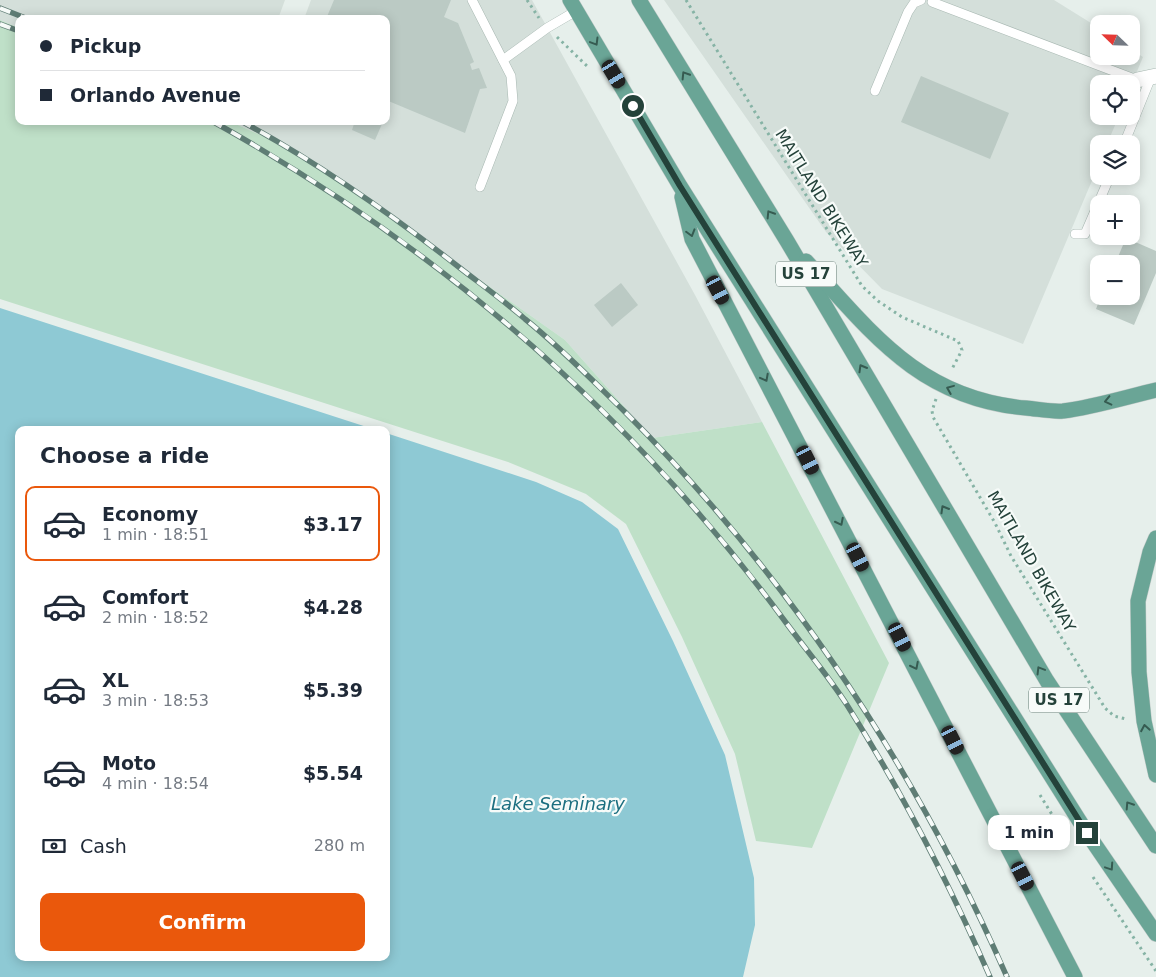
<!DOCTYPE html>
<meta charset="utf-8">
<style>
:root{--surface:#fff;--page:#f2f2f3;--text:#1f2937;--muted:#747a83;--line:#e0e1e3;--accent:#ea580c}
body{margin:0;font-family:"DejaVu Sans",sans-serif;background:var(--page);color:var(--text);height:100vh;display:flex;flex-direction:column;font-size:19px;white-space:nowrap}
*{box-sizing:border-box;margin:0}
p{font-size:16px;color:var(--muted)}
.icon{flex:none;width:28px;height:28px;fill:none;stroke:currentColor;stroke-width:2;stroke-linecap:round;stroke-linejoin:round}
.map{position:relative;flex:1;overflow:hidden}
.details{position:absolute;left:15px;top:426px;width:375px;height:535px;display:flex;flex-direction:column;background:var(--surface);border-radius:10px;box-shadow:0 2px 12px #0003}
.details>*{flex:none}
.guide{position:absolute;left:15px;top:15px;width:375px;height:110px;border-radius:10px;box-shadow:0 2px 12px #0003;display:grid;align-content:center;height:110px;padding:0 25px;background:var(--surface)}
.needle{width:32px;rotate:293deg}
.tools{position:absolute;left:1090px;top:15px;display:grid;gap:10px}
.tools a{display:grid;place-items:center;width:50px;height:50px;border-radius:10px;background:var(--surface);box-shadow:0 2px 12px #0003;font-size:25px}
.end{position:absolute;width:22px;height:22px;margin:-11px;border:6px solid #24423a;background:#fff;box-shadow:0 0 0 2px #fff}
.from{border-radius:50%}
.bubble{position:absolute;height:35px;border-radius:10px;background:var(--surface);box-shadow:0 2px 12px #0003;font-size:16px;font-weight:700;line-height:35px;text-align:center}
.car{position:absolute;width:15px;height:30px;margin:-15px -8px;border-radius:6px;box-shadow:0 0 4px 1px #0007;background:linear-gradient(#222 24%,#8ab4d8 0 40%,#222 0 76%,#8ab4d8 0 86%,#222 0)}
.guide b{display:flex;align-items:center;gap:18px;height:48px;font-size:19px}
.guide b+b{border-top:1px solid var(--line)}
.guide i{width:12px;height:12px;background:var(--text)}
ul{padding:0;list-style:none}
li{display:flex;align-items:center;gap:15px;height:75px;margin:0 10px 8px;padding:0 15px;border:2px solid transparent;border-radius:10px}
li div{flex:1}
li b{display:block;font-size:19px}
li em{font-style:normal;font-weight:700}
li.selected{border-color:var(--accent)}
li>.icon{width:45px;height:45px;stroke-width:1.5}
h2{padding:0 25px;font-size:22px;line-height:60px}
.pay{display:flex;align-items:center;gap:12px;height:55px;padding:0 25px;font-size:19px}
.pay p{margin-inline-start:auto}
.primary-button{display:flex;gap:10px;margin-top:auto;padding:10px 25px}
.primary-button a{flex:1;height:58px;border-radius:10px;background:var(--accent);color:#fff;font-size:20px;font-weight:700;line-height:58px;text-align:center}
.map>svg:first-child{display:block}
.built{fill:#d4dfda}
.green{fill:#bfe0c8}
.water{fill:#8ec9d4}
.building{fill:#bbcac4}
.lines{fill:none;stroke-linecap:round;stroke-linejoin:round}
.service-casing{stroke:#a8b8b2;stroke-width:10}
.minor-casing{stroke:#a8b8b2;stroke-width:16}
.primary-casing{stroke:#c2cac8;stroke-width:16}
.path{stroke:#86b3a5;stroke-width:3;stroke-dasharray:2.5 4;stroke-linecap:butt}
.service{stroke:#fff;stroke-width:9}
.minor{stroke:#fff;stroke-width:15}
.primary{stroke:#6aa596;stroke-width:15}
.rail-casing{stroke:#5f7d75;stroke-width:5.5}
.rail{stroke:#f7fbf9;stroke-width:4;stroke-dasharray:11;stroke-linecap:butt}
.oneway{stroke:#365b51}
.route{stroke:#24423a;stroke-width:6}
.labels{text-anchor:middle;stroke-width:4.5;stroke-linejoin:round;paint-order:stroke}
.shield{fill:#f7fbf9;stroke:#637a73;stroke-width:1}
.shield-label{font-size:15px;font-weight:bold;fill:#24423a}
.street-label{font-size:16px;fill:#24423a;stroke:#f7fbf9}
.water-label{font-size:18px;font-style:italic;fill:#1c6f80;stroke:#f7fbf9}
</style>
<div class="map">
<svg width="1156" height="977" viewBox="0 0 1156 977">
<rect width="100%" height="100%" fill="#e6efeb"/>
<g class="built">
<path d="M 0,0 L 285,0 L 278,19 L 19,19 L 19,28 L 0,20 Z"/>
<path d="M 311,0 L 532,0 L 695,295 L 762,422 L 652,438 L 565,340 L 299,152 L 229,121 L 386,121 L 386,19 L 304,19 Z"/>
<path d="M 664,0 L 1054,0 L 1099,28 L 1099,56 L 1131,56 L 1131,49 L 1143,57 L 1131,86 L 1131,84 L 1099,84 L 1099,116 L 1119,116 L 1107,144 L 1099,144 L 1099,164 L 1023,344 L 882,289 L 826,232 Z"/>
</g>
<path class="green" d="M 0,20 L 19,28 L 19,121 L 229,121 L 299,152 L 565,340 L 652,438 L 762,422 L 889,663 L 812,848 L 756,841 L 735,754 L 682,637 L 626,524 L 586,494 L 508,462 L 0,299 Z"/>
<path class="water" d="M 0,308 L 376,430 L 19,430 L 19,958 L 386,958 L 386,433 L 536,482 L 582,502 L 618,529 L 673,641 L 725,755 L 754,878 L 755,925 L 743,977 L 0,977 Z"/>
<g class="building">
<path d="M 334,0 L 451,0 L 444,17 L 458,23 L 474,62 L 470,64 L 472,70 L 479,68 L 487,88 L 480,89 L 465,133 L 386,100 L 386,19 L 326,19 Z"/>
<path d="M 921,76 L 1009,113 L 990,159 L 901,122 Z"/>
<path d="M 355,121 L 377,121 L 382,124 L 375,140 L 352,130 Z"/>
<path d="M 1126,238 L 1156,251 L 1156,273 L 1134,325 L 1096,309 L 1101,296 L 1131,296 L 1131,264 L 1115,264 Z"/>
<path d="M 621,283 L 638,305 L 612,327 L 594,305 Z"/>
</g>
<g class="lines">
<defs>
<g id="service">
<path d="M 472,0 L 511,76 L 513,101 L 480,187"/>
<path d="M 932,2 L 1137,80"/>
<path d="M 503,60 L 547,28 L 576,11"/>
<path d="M 875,91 L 908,12 L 914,3 L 921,0"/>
<path d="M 1124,144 L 1151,77"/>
<path d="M 1075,234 L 1085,234 L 1110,176"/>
</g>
<path id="minor" d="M 1137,80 L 1156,76"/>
<g id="primary">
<path d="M 570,0 L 680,186 L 1087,833 L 1156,934"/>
<path d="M 639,0 L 787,241 L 1047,681 L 1156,846"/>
<path d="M 682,197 L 692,239 L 1075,977"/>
<path d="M 806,261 C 872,333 920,399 1026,408 C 1038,409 1052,412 1063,411 C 1094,407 1126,397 1156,390"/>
<path d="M 1156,538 L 1150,552 L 1138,601 L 1139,672 L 1144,721 L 1156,775"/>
</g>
</defs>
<use href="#service" class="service-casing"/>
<use href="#minor" class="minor-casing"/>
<use href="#primary" class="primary-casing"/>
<g class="path">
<path d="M 527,0 L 539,18"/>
<path d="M 686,0 L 862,286 L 878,301 L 902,317 L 958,341 L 962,350 L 952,369"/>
<path d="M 557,37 L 587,66"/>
<path d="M 936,399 L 932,411 L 933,417 L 995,523 L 1011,556 L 1105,708 L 1114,716 L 1126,719"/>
<path d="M 1040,795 L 1056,821"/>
<path d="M 1093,877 L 1156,971"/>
</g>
<use href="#service" class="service"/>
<use href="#minor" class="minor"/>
<use href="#primary" class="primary"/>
<defs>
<g id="rail">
<path d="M 0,8 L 28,19"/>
<path d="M 0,24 L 19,31"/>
<path d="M 212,121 C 440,248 632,413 787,624 C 807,651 829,677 847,705 C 902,792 949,883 990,977"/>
<path d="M 241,121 C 319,163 391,214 460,268 C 482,285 504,301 525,319 C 560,347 592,380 624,411 C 788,575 914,765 1007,977"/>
</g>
</defs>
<use href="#rail" class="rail-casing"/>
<use href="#rail" class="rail"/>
</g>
<defs><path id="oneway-chevron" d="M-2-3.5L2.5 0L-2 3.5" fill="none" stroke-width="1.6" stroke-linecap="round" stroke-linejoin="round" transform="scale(1.25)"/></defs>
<g class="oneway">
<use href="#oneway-chevron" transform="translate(595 42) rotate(59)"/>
<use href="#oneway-chevron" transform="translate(685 75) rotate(-122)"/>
<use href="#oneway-chevron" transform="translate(770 214) rotate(-122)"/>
<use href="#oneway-chevron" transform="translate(691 233) rotate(74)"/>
<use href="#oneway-chevron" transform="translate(862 368) rotate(-120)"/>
<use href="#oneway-chevron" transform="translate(765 378) rotate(62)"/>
<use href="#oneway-chevron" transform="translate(950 389) rotate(-158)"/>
<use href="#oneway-chevron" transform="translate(1108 401) rotate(167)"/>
<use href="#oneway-chevron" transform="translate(944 509) rotate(-120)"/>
<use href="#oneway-chevron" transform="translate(840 522) rotate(63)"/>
<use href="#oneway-chevron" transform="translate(915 666) rotate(63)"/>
<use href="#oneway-chevron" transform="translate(1040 670) rotate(-121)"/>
<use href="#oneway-chevron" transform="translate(1145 728) rotate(-100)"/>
<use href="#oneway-chevron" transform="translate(1129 805) rotate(-123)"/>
<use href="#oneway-chevron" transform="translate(1110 867) rotate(56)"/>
</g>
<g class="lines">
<path class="route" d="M 633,106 L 680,186 L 1087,833"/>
</g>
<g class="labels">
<g class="shield">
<rect x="776" y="261.5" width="60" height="25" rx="4"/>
<rect x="1029" y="687.5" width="60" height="25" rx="4"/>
</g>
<g class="shield-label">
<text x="806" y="279">US 17</text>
<text x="1059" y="705">US 17</text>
</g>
<g class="street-label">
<text transform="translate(822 198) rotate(58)" y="6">MAITLAND BIKEWAY</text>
<text transform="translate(1032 561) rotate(60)" y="6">MAITLAND BIKEWAY</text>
</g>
<g class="water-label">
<text x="558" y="810">Lake Seminary</text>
</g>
</g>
</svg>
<div class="tools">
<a><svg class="needle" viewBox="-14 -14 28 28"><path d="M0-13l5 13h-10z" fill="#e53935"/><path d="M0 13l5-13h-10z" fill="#747a83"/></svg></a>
<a><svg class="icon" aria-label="locate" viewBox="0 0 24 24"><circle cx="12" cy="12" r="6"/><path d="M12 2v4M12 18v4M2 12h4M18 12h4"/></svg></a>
<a><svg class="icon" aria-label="layers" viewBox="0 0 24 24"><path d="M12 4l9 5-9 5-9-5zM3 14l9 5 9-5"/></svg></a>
<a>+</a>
<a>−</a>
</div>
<i class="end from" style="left:633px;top:106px"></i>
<i class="end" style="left:1087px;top:833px"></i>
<div class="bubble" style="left:988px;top:815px;width:82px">1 min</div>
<i class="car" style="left:614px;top:74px;rotate:149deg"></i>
<i class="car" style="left:718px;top:290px;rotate:152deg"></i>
<i class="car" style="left:808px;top:460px;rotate:153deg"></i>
<i class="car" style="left:858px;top:557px;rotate:153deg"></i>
<i class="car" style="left:900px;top:637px;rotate:153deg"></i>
<i class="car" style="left:953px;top:740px;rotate:153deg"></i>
<i class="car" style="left:1023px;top:876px;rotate:153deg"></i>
<div class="guide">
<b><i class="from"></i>Pickup</b>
<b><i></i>Orlando Avenue</b>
</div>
<section class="details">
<h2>Choose a ride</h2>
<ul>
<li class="selected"><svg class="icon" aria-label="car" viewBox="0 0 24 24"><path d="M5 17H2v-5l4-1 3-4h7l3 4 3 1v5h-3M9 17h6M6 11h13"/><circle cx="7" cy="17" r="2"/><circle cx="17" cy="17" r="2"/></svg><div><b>Economy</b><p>1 min · 18:51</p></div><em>$3.17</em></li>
<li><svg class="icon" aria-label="car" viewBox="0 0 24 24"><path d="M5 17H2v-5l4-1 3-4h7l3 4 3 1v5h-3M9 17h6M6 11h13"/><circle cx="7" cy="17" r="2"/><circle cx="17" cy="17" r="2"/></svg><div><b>Comfort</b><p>2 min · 18:52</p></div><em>$4.28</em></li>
<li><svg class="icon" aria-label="car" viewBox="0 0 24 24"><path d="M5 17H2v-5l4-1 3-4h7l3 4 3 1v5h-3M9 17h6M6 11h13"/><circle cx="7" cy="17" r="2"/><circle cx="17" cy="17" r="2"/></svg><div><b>XL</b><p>3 min · 18:53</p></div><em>$5.39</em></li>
<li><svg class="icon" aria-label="car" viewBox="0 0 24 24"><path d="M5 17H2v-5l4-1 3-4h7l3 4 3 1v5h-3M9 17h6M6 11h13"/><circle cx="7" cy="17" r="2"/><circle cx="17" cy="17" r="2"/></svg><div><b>Moto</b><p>4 min · 18:54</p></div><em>$5.54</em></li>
</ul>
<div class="pay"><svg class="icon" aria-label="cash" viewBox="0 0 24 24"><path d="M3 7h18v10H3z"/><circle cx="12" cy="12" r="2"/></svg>Cash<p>280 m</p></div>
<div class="primary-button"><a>Confirm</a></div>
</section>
</div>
